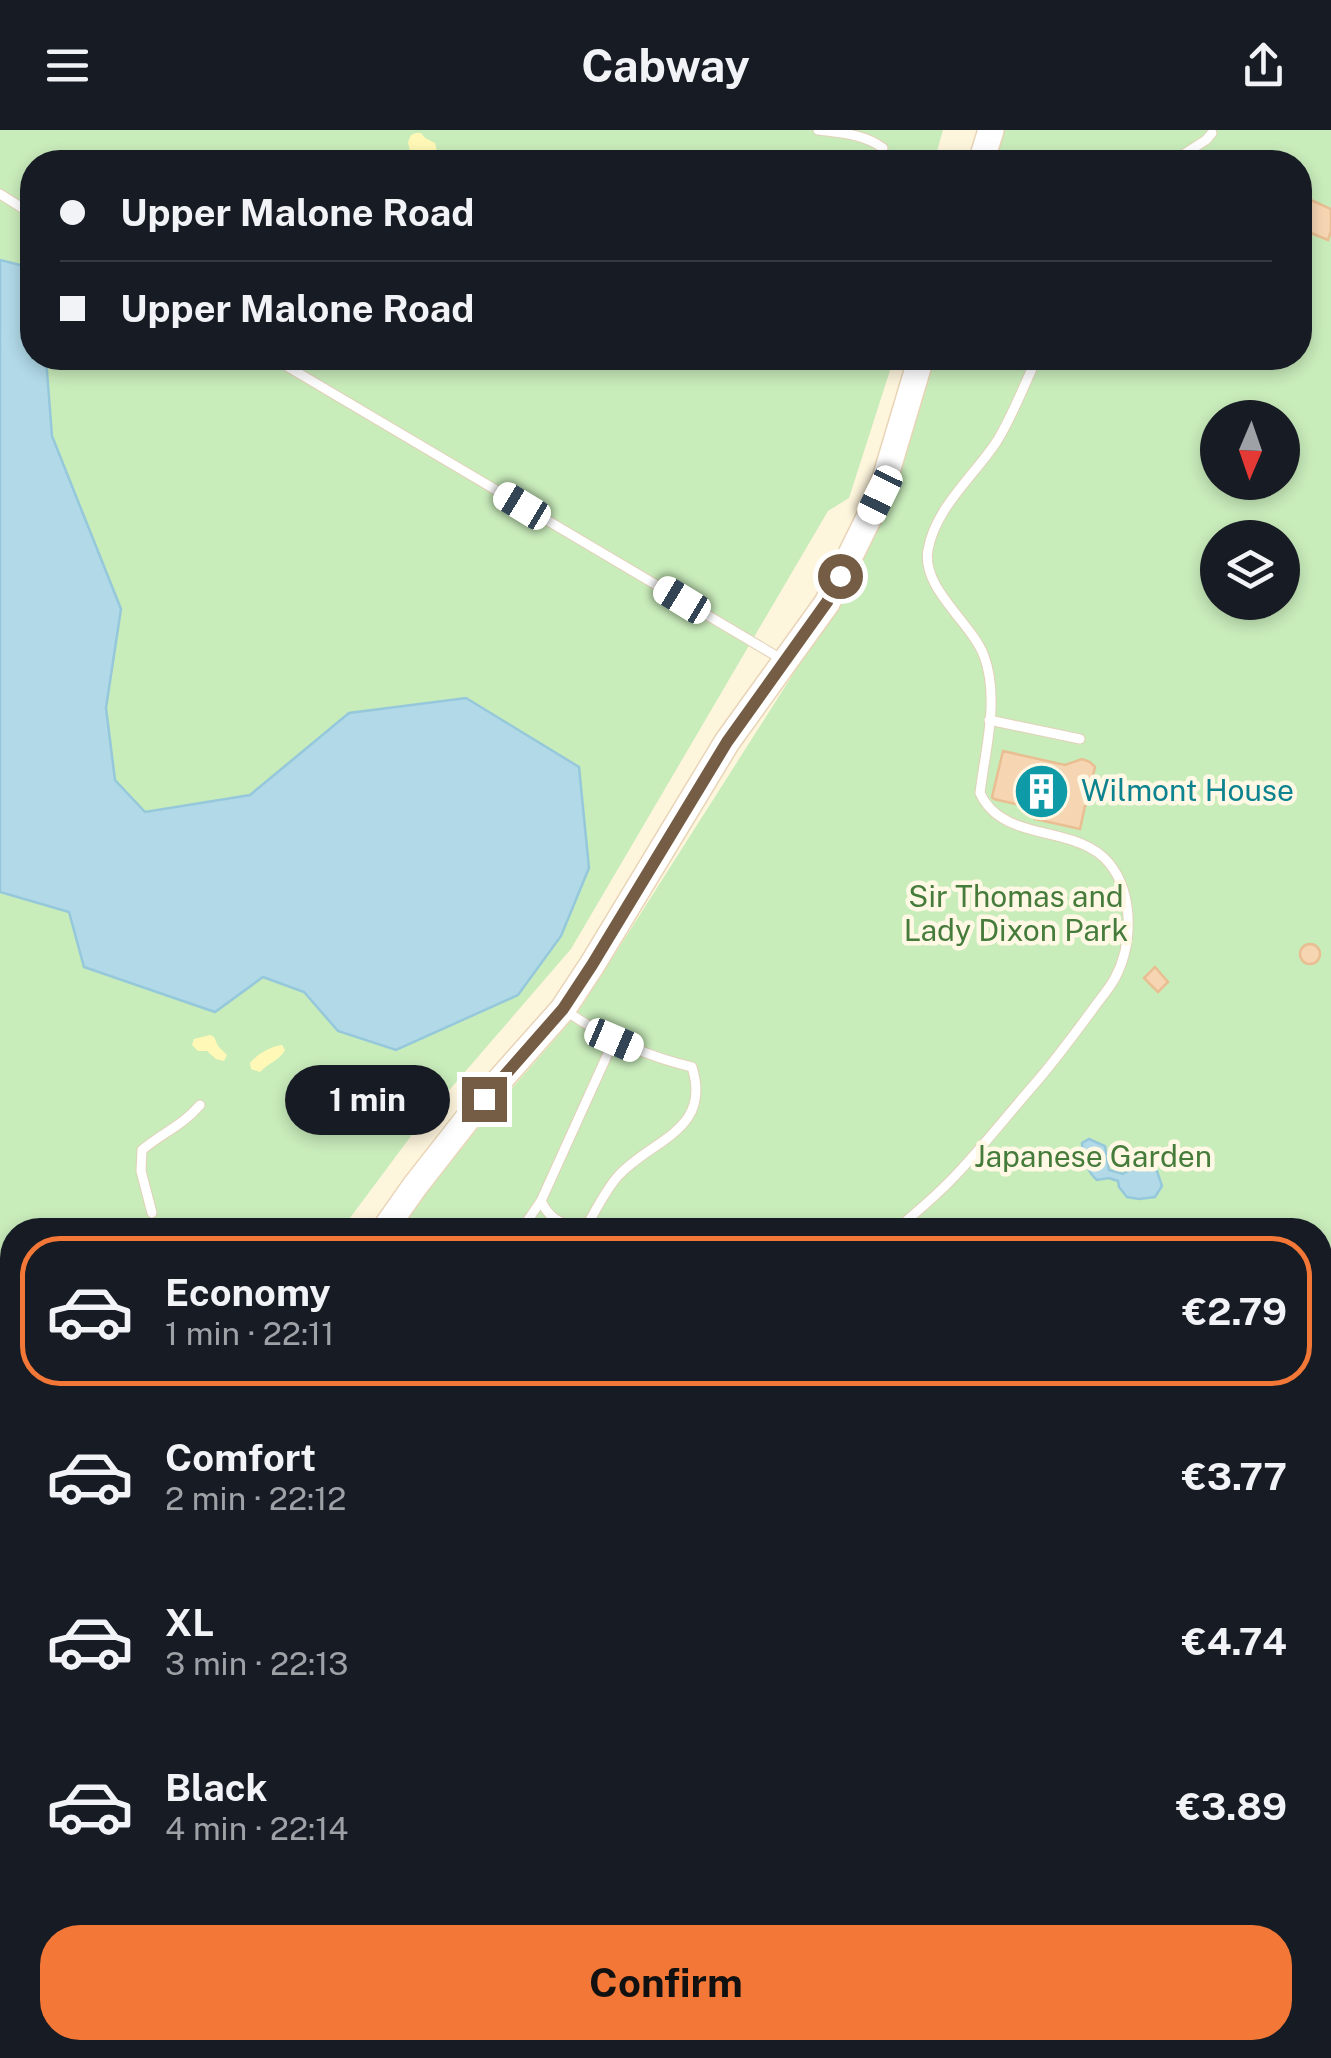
<!DOCTYPE html>
<meta charset="utf-8">
<style>
:root{--surface:#171b24;--page:#242831;--text:#f1f3f6;--muted:#9ea1a6;--line:#363941;--accent:#f37837}
body{margin:0;font-family:"Public Sans",sans-serif;background:var(--page);color:var(--text);height:100vh;display:flex;flex-direction:column;font-size:38px;white-space:nowrap}
*{box-sizing:border-box;margin:0}
p{font-size:32px;color:var(--muted)}
.icon{flex:none;width:55px;height:55px;fill:none;stroke:currentColor;stroke-width:2;stroke-linecap:round;stroke-linejoin:round}
.map{position:relative;flex:1;overflow:hidden}
.drawer{position:absolute;left:0px;top:1088px;width:1332px;height:842px;display:flex;flex-direction:column;background:var(--surface);border-radius:40px 40px 0 0;box-shadow:0 5px 15px #0003}
.drawer>*{flex:none}
.top-card{position:absolute;left:20px;top:20px;width:1292px;height:220px;border-radius:40px;box-shadow:0 5px 15px #0003;display:grid;align-content:center;height:220px;padding:0 40px;background:var(--surface)}
.needle{width:65px;rotate:182deg}
.fabs{position:absolute;left:1200px;top:270px;display:grid;gap:20px}
.fabs a{display:grid;place-items:center;width:100px;height:100px;border-radius:50%;background:var(--surface);box-shadow:0 5px 15px #0003;font-size:50px}
.end{position:absolute;width:45px;height:45px;margin:-22px;border:12px solid #755c44;background:#fff;box-shadow:0 0 0 5px #fff}
.from{border-radius:50%}
.bubble{position:absolute;height:70px;border-radius:35px;background:var(--surface);box-shadow:0 5px 15px #0003;font-size:32px;font-weight:700;line-height:70px;text-align:center}
.car{position:absolute;width:30px;height:60px;margin:-30px -15px;border-radius:12px;box-shadow:0 0 8px 2px #0007;background:linear-gradient(#fff 24%,#345 0 40%,#fff 0 76%,#345 0 86%,#fff 0)}
.top-card b{display:flex;align-items:center;gap:35px;height:95px;font-size:38px}
.top-card b+b{border-top:2px solid var(--line)}
.top-card i{width:25px;height:25px;background:var(--text)}
ul{padding:18px 0 0;list-style:none}
li{display:flex;align-items:center;gap:30px;height:150px;margin:0 20px 15px;padding:0 20px;border:5px solid transparent;border-radius:40px}
li div{flex:1}
li b{display:block;font-size:38px}
li em{font-style:normal;font-weight:700}
li.active{border-color:var(--accent)}
li>.icon{width:90px;height:90px;stroke-width:1.5}
.primary-button{display:flex;gap:20px;margin-top:auto;padding:20px 40px}
.primary-button a{flex:1;height:115px;border-radius:40px;background:var(--accent);color:#111;font-size:40px;font-weight:700;line-height:115px;text-align:center}
header{display:flex;justify-content:space-between;align-items:center;height:130px;padding:0 40px;background:var(--surface);font-size:45px;font-weight:700}
.map>svg:first-child{display:block}
.residential{fill:#f6e8cb}
.green{fill:#c9ecbb;fill-rule:evenodd}
.sand{fill:#fff8b6}
.water{fill:#b1d9e8;stroke:#96c8db;stroke-width:2.5}
.building{fill:#f6d5b3;stroke:#e9be92;stroke-width:2.5}
.lines{fill:none;stroke-linecap:round;stroke-linejoin:round}
.service-casing{stroke:#e2d1b9;stroke-width:11}
.minor-casing{stroke:#e2d1b9;stroke-width:20}
.secondary-casing{stroke:#e8d4b6;stroke-width:28}
.service{stroke:#fff;stroke-width:9}
.minor{stroke:#fff;stroke-width:18}
.secondary{stroke:#fff;stroke-width:25}
.route{stroke:#755c44;stroke-width:12}
.labels{text-anchor:middle;stroke-width:9;stroke-linejoin:round;paint-order:stroke}
.culture-label{font-size:30px;fill:#0d838f;stroke:#fff8e5;text-anchor:start}
.park-label{font-size:30px;fill:#467c3b;stroke:#fff8e5}
</style>
<header><svg class="icon" aria-label="menu" viewBox="0 0 24 24"><path d="M4 6h16M4 12h16M4 18h16"/></svg>Cabway<svg class="icon" aria-label="share" viewBox="0 0 24 24"><path d="M12 15V3M7 8l5-5 5 5M5 13v7h14v-7"/></svg></header>
<div class="map">
<svg width="1331" height="1928" viewBox="0 0 1331 1928">
<rect width="100%" height="100%" fill="#fef5dd"/>
<path class="residential" d="M 0,1838 L 12,1847 L 12,1918 L 233,1918 L 241,1928 L 0,1928 Z"/>
<g class="green">
<path d="M 0,0 L 943,0 L 934,32 L 32,32 L 32,228 L 894,228 L 849,368 L 828,381 L 571,819 L 420,994 L 341,1100 L 12,1100 L 12,1847 L 0,1838 Z"/>
<path d="M 995,0 L 1331,0 L 1331,1928 L 241,1928 L 233,1918 L 1320,1918 L 1320,1100 L 399,1100 L 425,1063 L 492,981 L 576,885 L 797,538 L 836,479 L 929,228 L 1300,228 L 1300,32 L 986,32 ZM 1218,288 L 1282,288 L 1282,352 L 1218,352 ZM 1218,408 L 1282,408 L 1282,472 L 1218,472 Z"/>
</g>
<g class="sand">
<path d="M 416,3 L 421,3 L 425,8 L 435,13 L 438,24 L 430,28 L 411,26 L 408,12 L 411,5 Z"/>
<path d="M 210,905 L 214,907 L 218,916 L 227,925 L 224,931 L 216,929 L 207,921 L 198,921 L 192,915 L 194,909 Z"/>
<path d="M 282,915 L 285,920 C 280,930 268,933 260,942 L 251,939 L 250,933 C 256,925 271,916 282,915 Z"/>
</g>
<g class="water">
<path d="M 0,130 L 32,138 L 32,228 L 46,228 L 52,306 L 121,479 L 106,578 L 115,650 L 145,682 L 250,665 L 349,583 L 466,568 L 579,637 L 589,738 L 561,806 L 518,865 L 396,920 L 338,901 L 304,862 L 263,847 L 215,882 L 84,837 L 69,782 L 0,762 Z"/>
<path d="M 1089,1009 L 1105,1016 L 1109,1040 L 1123,1044 L 1136,1036 L 1157,1041 L 1162,1056 L 1155,1067 L 1139,1069 L 1127,1067 L 1119,1057 L 1118,1051 L 1109,1048 L 1097,1050 C 1086,1041 1083,1027 1082,1013 Z"/>
</g>
<g class="building">
<path d="M 1300,65 L 1331,79 L 1331,101 L 1328,110 L 1311,103 L 1301,128 Z"/>
<path d="M 1003,621 L 1065,635 L 1082,629 L 1090,632 L 1095,637 L 1090,658 L 1092,669 L 1085,676 L 1080,699 L 1035,689 L 1037,679 L 994,669 L 992,667 Z"/>
<circle cx="1310" cy="824" r="10"/>
<path d="M 1155,837 L 1168,852 L 1158,862 L 1144,848 Z"/>
</g>
<g class="lines">
<defs>
<g id="service">
<path d="M 818,0 C 841,3 864,4 883,18"/>
<path d="M 1172,32 L 1206,10 L 1212,3"/>
<path d="M 0,64 L 32,84"/>
<path d="M 273,228 L 783,530"/>
<path d="M 989,590 L 1080,609"/>
<path d="M 566,881 C 605,908 646,926 692,937 C 712,1000 653,1009 619,1045 C 607,1058 598,1076 589,1092 L 588,1100"/>
<path d="M 541,1071 C 551,1092 567,1099 589,1092"/>
<path d="M 152,1083 L 141,1041 L 142,1020 C 162,1003 182,996 200,975"/>
<path d="M 521,1100 L 541,1071 L 614,910"/>
<path d="M 896,1100 C 915,1083 935,1067 952,1049 C 980,1020 1005,988 1032,957 C 1054,932 1073,906 1093,879 C 1100,869 1109,859 1115,848 C 1133,814 1134,764 1109,733 C 1076,693 1003,714 980,663 C 985,620 1000,569 984,526 C 972,493 921,458 928,420 C 935,378 975,345 997,311 C 1013,285 1024,255 1037,228"/>
<path d="M 0,1728 L 12,1740"/>
</g>
<path id="minor" d="M 0,1855 L 12,1862"/>
<g id="secondary">
<path d="M 981,32 L 991,0"/>
<path d="M 384,1100 L 415,1056 L 483,969 L 563,879 L 592,835 L 727,612 L 827,473 L 880,365 L 921,228"/>
<path d="M 166,1928 L 167,1918"/>
</g>
</defs>
<use href="#service" class="service-casing"/>
<use href="#minor" class="minor-casing"/>
<use href="#secondary" class="secondary-casing"/>
<use href="#service" class="service"/>
<use href="#minor" class="minor"/>
<use href="#secondary" class="secondary"/>
</g>
<g class="lines">
<path class="route" d="M 484,969 L 563,879 L 592,835 L 727,612 L 827,472 L 840,446"/>
</g>
<defs>
<symbol id="building-disc" viewBox="-11 -11 22 22"><circle r="9.5" fill="#0f9aa8" stroke="#fff8e5"/><path d="M-4-6H4V6H1V3H-1V6H-4ZM-2.5-4.3h1.7v1.8h-1.7ZM.8-4.3h1.7v1.8H.8ZM-2.5-1h1.7V.8h-1.7ZM.8-1h1.7V.8H.8Z" fill="#fff"/></symbol>
</defs>
<g fill-rule="evenodd">
<use href="#building-disc" x="1010" y="630" width="63" height="63"/>
</g>
<g class="labels">
<g class="culture-label">
<text x="1081" y="671">Wilmont House</text>
</g>
<g class="park-label">
<text x="1016" y="777">Sir Thomas and<tspan x="1016" dy="34">Lady Dixon Park</tspan></text>
<text x="1093" y="1037">Japanese Garden</text>
</g>
</g>
</svg>
<div class="fabs">
<a><svg class="needle" viewBox="-14 -14 28 28"><path d="M0-13l5 13h-10z" fill="#e53935"/><path d="M0 13l5-13h-10z" fill="#9ea1a6"/></svg></a>
<a><svg class="icon" aria-label="layers" viewBox="0 0 24 24"><path d="M12 4l9 5-9 5-9-5zM3 14l9 5 9-5"/></svg></a>
</div>
<i class="end from" style="left:840px;top:446px"></i>
<i class="end" style="left:484px;top:969px"></i>
<div class="bubble" style="left:285px;top:935px;width:165px">1 min</div>
<i class="car" style="left:880px;top:365px;rotate:206deg"></i>
<i class="car" style="left:522px;top:376px;rotate:301deg"></i>
<i class="car" style="left:682px;top:470px;rotate:301deg"></i>
<i class="car" style="left:614px;top:910px;rotate:113deg"></i>
<div class="top-card">
<b><i class="from"></i>Upper Malone Road</b>
<b><i></i>Upper Malone Road</b>
</div>
<section class="drawer">
<ul>
<li class="active"><svg class="icon" aria-label="car" viewBox="0 0 24 24"><path d="M5 17H2v-5l4-1 3-4h7l3 4 3 1v5h-3M9 17h6M6 11h13"/><circle cx="7" cy="17" r="2"/><circle cx="17" cy="17" r="2"/></svg><div><b>Economy</b><p>1 min · 22:11</p></div><em>€2.79</em></li>
<li><svg class="icon" aria-label="car" viewBox="0 0 24 24"><path d="M5 17H2v-5l4-1 3-4h7l3 4 3 1v5h-3M9 17h6M6 11h13"/><circle cx="7" cy="17" r="2"/><circle cx="17" cy="17" r="2"/></svg><div><b>Comfort</b><p>2 min · 22:12</p></div><em>€3.77</em></li>
<li><svg class="icon" aria-label="car" viewBox="0 0 24 24"><path d="M5 17H2v-5l4-1 3-4h7l3 4 3 1v5h-3M9 17h6M6 11h13"/><circle cx="7" cy="17" r="2"/><circle cx="17" cy="17" r="2"/></svg><div><b>XL</b><p>3 min · 22:13</p></div><em>€4.74</em></li>
<li><svg class="icon" aria-label="car" viewBox="0 0 24 24"><path d="M5 17H2v-5l4-1 3-4h7l3 4 3 1v5h-3M9 17h6M6 11h13"/><circle cx="7" cy="17" r="2"/><circle cx="17" cy="17" r="2"/></svg><div><b>Black</b><p>4 min · 22:14</p></div><em>€3.89</em></li>
</ul>
<div class="primary-button"><a>Confirm</a></div>
</section>
</div>
